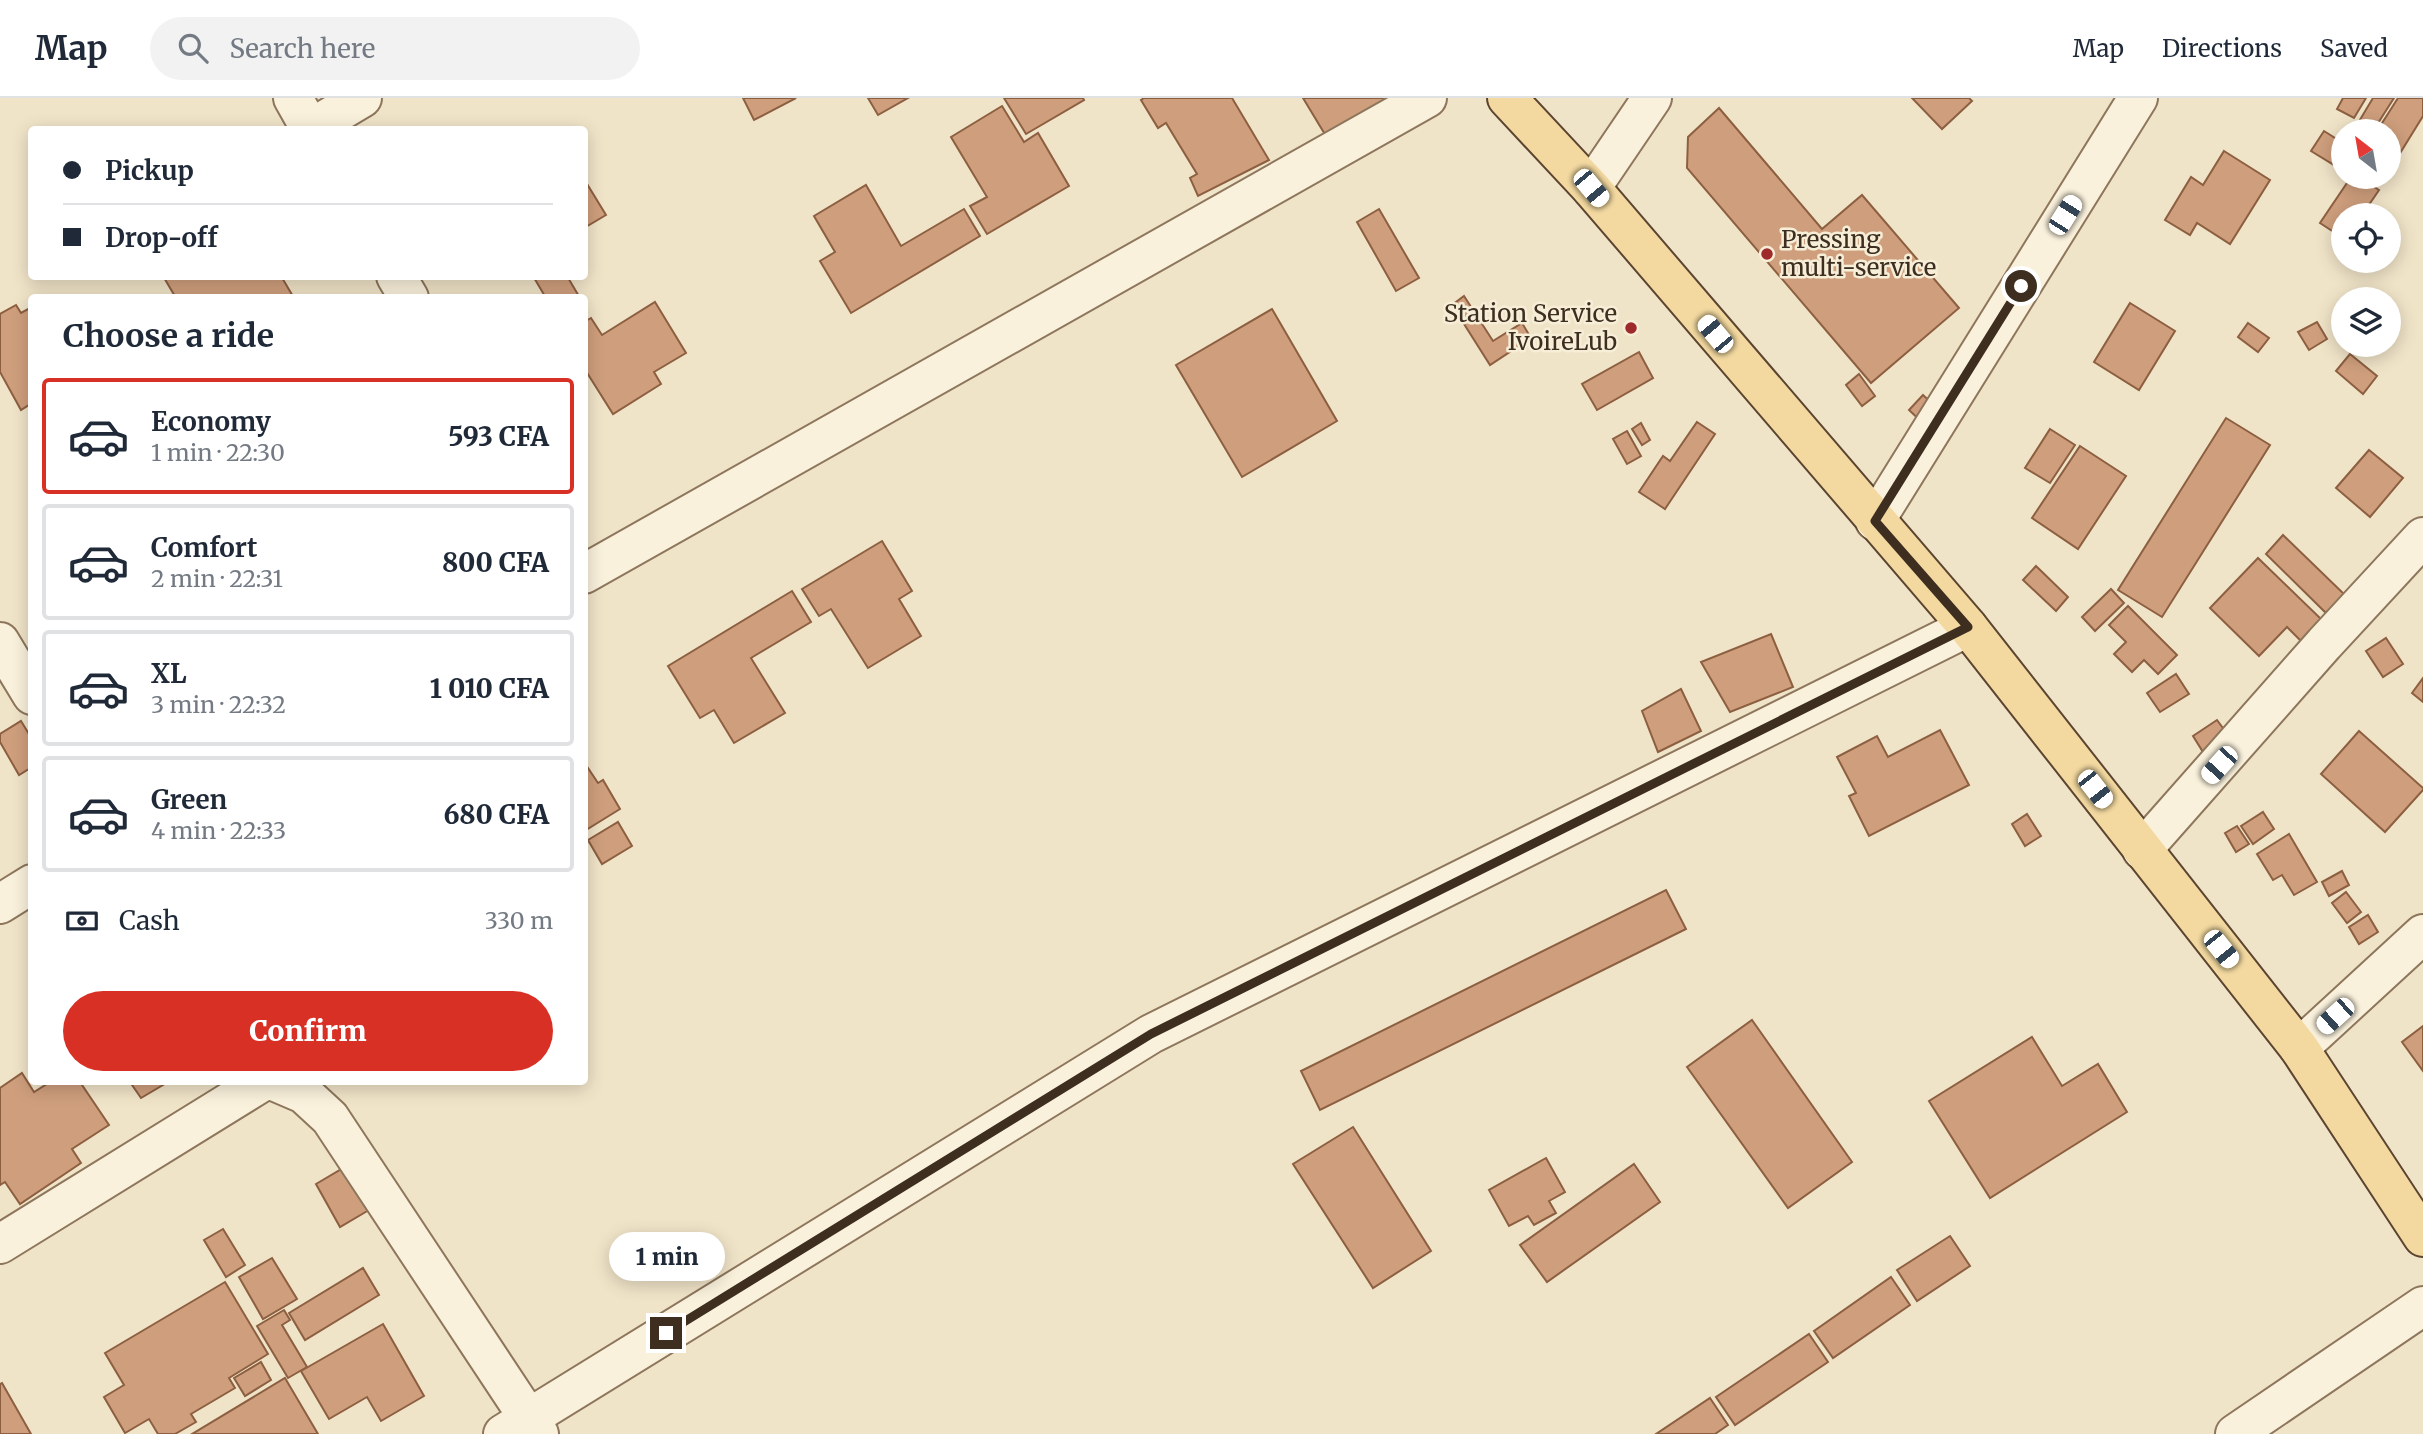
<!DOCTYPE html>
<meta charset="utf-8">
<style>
:root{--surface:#fff;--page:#f2f2f3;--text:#1f2937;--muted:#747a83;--line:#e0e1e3;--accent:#d93025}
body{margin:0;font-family:Merriweather,serif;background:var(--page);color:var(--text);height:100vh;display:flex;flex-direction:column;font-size:26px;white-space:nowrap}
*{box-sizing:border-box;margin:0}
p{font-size:23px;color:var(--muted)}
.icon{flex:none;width:38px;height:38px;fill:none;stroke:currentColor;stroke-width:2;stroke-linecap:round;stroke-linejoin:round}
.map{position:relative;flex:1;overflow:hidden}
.panel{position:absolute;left:28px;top:196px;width:560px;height:791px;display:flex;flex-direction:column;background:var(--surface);border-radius:7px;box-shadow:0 4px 18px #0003}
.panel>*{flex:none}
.top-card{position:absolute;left:28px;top:28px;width:560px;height:154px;border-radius:7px;box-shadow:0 4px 18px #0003;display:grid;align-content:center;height:154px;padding:0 35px;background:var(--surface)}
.needle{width:46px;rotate:329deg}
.buttons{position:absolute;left:2331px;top:21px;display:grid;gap:14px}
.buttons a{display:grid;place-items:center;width:70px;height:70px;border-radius:50%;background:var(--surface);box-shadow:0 4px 18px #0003;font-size:35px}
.end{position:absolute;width:32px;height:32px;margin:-16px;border:9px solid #3d2e20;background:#fff;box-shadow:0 0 0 4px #fff}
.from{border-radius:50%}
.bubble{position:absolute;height:49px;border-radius:24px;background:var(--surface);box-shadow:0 4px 18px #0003;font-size:23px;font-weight:800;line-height:49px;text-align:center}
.car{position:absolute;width:21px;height:42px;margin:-21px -10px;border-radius:9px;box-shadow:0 0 5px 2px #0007;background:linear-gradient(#fff 24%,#345 0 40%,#fff 0 76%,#345 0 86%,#fff 0)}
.top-card b{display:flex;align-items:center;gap:24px;height:66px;font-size:26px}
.top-card b+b{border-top:2px solid var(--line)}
.top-card i{width:18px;height:18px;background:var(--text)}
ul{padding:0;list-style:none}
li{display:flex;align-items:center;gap:21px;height:116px;margin:0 14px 10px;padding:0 21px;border:4px solid var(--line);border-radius:7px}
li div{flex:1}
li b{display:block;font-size:26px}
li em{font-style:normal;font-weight:800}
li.selected{border-color:var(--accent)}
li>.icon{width:63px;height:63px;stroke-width:1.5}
h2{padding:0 35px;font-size:32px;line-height:84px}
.pay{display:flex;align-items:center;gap:18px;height:77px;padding:0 35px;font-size:26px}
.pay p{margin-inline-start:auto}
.cta{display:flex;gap:14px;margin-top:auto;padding:14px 35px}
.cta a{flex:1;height:80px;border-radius:42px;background:var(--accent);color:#fff;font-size:28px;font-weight:800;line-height:80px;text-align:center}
header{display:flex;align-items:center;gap:42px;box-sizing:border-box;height:98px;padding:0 35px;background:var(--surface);border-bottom:2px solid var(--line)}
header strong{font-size:33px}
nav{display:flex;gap:38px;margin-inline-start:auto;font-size:24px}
.search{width:490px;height:63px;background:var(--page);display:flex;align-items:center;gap:18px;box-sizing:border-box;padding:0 24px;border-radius:38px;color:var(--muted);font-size:26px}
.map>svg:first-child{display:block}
.building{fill:#cf9f7d;stroke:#8d5f41;stroke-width:2}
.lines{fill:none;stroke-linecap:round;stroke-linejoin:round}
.minor-casing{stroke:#8d765c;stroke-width:42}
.primary-casing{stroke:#5b4430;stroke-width:42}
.minor{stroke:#faf1dc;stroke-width:38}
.primary{stroke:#f3d9a0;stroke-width:38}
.route{stroke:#3d2e20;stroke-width:9}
.poi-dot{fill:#9e2a2b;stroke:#f7eed8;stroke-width:2.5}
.labels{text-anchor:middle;stroke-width:5;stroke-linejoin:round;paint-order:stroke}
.poi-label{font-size:24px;fill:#3d2e20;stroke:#f7eed8;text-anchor:start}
</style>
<header>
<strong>Map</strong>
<div class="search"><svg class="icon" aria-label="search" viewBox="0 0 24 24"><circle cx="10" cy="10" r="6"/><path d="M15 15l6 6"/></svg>Search here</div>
<nav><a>Map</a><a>Directions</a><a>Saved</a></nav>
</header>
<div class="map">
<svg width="2423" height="1336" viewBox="0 0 2423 1336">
<rect width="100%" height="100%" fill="#f0e4c8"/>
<g class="building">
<path d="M 743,0 L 796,0 L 754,22 Z"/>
<path d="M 868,0 L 908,0 L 878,17 Z"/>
<path d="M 1004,0 L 1083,0 L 1084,2 L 1026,36 Z"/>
<path d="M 1144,0 L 1232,0 L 1269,62 L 1198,98 L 1190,80 L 1197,76 L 1166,25 L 1158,30 L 1141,2 Z"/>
<path d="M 1303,0 L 1395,0 L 1332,48 Z"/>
<path d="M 1912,0 L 1969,0 L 1972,3 L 1942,31 Z"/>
<path d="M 2343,0 L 2366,0 L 2354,20 L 2337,11 Z"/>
<path d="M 2373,0 L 2394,0 L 2373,33 L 2358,25 Z"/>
<path d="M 2398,0 L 2423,0 L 2423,18 L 2389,73 L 2389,33 L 2377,33 Z"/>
<path d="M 1002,8 L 1024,44 L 1038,35 L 1069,88 L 987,136 L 970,108 L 987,99 L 951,39 Z"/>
<path d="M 1719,10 L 1822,131 L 1862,97 L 1959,210 L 1871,285 L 1687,70 L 1688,39 Z"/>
<path d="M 2324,33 L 2343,45 L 2343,52 L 2334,67 L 2311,53 Z"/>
<path d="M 2224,53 L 2270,82 L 2230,146 L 2197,125 L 2190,137 L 2165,122 L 2191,79 L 2203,87 Z"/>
<path d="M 2351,79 L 2358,79 L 2379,92 L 2362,117 L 2343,117 L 2343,140 L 2320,125 Z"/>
<path d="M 2370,79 L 2385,79 L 2381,85 Z"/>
<path d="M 584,81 L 606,117 L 584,130 Z"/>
<path d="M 866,87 L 901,148 L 964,111 L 980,138 L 851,215 L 820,163 L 835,154 L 814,118 Z"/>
<path d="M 1379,111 L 1419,180 L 1396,193 L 1357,124 Z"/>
<path d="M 163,178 L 281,178 L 294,200 L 176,200 Z"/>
<path d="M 533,178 L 567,178 L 580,200 L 546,200 Z"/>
<path d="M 1464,198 L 1493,243 L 1522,225 L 1531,240 L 1490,267 L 1452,207 Z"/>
<path d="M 655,204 L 686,255 L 654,274 L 661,286 L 613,316 L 584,270 L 584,224 L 591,220 L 602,237 Z"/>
<path d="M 2130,205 L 2175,233 L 2139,292 L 2094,264 Z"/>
<path d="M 16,207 L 21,215 L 32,209 L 32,312 L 29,307 L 21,312 L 0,274 L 0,216 Z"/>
<path d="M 1272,211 L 1337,323 L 1242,379 L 1176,267 Z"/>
<path d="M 2317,224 L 2327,241 L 2309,252 L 2298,234 Z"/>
<path d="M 2248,225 L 2269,240 L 2258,254 L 2238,239 Z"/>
<path d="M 1639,254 L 1653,280 L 1597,312 L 1582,286 Z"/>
<path d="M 2350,256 L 2377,278 L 2363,296 L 2336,273 Z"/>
<path d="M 1859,276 L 1875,298 L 1862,308 L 1846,287 Z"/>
<path d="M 1923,297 L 1940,313 L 1926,328 L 1909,312 Z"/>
<path d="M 2226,320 L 2270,347 L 2162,519 L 2118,492 Z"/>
<path d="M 1697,324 L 1715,336 L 1665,411 L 1639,394 L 1663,358 L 1670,363 Z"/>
<path d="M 1641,325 L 1650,342 L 1642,347 L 1632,331 Z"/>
<path d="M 2050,331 L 2075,347 L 2050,385 L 2025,370 Z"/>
<path d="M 1627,333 L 1641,358 L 1627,366 L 1613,341 Z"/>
<path d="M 2080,348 L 2126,378 L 2078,451 L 2032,420 Z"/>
<path d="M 2369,352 L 2403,380 L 2370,419 L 2336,390 Z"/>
<path d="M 2283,437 L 2346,498 L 2328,517 L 2266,456 Z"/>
<path d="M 882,443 L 912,493 L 899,501 L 921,538 L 868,570 L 831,511 L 819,518 L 802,491 Z"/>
<path d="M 2258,460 L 2322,522 L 2301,543 L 2287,529 L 2259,558 L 2210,510 Z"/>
<path d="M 2036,468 L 2068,499 L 2056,513 L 2023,482 Z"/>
<path d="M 2111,491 L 2124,505 L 2095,533 L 2082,519 Z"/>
<path d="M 792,493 L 811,524 L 751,560 L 785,615 L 734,645 L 714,612 L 700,620 L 668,568 Z"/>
<path d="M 2128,508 L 2177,557 L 2158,576 L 2144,562 L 2132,574 L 2114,556 L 2126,544 L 2109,527 Z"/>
<path d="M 1771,536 L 1793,589 L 1730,614 L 1701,564 Z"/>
<path d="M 2386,540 L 2403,566 L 2383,579 L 2366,553 Z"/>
<path d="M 2176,576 L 2189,596 L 2160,614 L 2147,595 Z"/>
<path d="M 2423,580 L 2423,604 L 2412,595 Z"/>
<path d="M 1681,591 L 1701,633 L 1658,654 L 1642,613 Z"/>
<path d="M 2217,622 L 2228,637 L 2203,654 L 2193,638 Z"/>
<path d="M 21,623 L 32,641 L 32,669 L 19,677 L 0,644 L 0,636 Z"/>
<path d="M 1940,632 L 1969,687 L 1869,738 L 1849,698 L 1856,695 L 1837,659 L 1877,638 L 1888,659 Z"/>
<path d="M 2359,633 L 2423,690 L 2423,692 L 2385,734 L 2321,676 Z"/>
<path d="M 584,664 L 598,685 L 603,682 L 620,711 L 586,732 Z"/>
<path d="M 2263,714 L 2274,731 L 2253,746 L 2241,728 Z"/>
<path d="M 2027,716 L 2041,738 L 2025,748 L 2012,726 Z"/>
<path d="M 618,724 L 632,748 L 602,766 L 588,742 Z"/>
<path d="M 2237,728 L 2249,746 L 2236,754 L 2225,735 Z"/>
<path d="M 2289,736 L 2317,784 L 2294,797 L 2282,777 L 2273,782 L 2257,756 Z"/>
<path d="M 2342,773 L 2349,787 L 2329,798 L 2322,784 Z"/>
<path d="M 1666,792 L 1686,831 L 1320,1012 L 1301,973 Z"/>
<path d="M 2346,794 L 2361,814 L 2347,825 L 2332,805 Z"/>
<path d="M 2368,817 L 2378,834 L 2359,846 L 2349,829 Z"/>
<path d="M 1752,922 L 1852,1064 L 1788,1110 L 1687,969 Z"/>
<path d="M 2423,928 L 2423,973 L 2402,944 Z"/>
<path d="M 2032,939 L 2062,988 L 2098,966 L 2127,1014 L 1990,1100 L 1929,1003 Z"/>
<path d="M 22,975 L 34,994 L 50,984 L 80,984 L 109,1027 L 72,1051 L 81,1065 L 20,1106 L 5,1084 L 0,1087 L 0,990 Z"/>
<path d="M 130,984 L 168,984 L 141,1000 Z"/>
<path d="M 1353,1029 L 1431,1153 L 1373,1190 L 1293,1066 Z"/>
<path d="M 1546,1060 L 1565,1094 L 1549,1103 L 1556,1115 L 1534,1127 L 1528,1118 L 1509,1128 L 1489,1092 Z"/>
<path d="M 1634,1066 L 1660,1104 L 1547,1184 L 1520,1147 Z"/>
<path d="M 345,1069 L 369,1112 L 340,1129 L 316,1086 Z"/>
<path d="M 223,1131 L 245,1167 L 226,1179 L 204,1142 Z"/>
<path d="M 1950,1138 L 1970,1168 L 1917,1203 L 1897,1172 Z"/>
<path d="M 272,1160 L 297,1201 L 263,1221 L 239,1179 Z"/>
<path d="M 363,1170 L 379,1197 L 305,1242 L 289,1215 Z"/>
<path d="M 1891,1179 L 1910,1207 L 1833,1260 L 1814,1233 Z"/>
<path d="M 225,1184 L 268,1256 L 229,1280 L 235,1290 L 191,1316 L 196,1324 L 175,1336 L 158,1336 L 149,1321 L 125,1335 L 104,1299 L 124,1287 L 105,1255 Z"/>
<path d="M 284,1212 L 290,1222 L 282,1227 L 307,1269 L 288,1280 L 257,1228 Z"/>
<path d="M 383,1226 L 424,1298 L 381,1323 L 367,1299 L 329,1321 L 301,1273 Z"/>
<path d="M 1809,1236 L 1828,1264 L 1735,1327 L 1716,1299 Z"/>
<path d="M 261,1264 L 271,1282 L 245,1298 L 234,1280 Z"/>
<path d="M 285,1280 L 318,1336 L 192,1336 Z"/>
<path d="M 2,1285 L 31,1336 L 0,1336 L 0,1286 Z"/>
<path d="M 1710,1300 L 1728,1327 L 1715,1336 L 1656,1336 Z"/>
</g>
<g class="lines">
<defs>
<g id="minor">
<path d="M 293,0 L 311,32"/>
<path d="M 310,31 L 362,0"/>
<path d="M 1591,90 L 1652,0"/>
<path d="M 396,178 L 409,200"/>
<path d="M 1875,423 L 2138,0"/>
<path d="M 584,476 L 1427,0"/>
<path d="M 0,544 L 32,597"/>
<path d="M 2142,752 L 2324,546 L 2423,439"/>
<path d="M 0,806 L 32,786"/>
<path d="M 2299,950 L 2423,836"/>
<path d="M 276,984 L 304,996 L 330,1020 L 539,1336"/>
<path d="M 0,1146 L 262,984"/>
<path d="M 503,1336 L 1151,936 L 1968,529"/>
<path d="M 2235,1336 L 2423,1208"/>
</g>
<path id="primary" d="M 1507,0 L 1591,90 L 1968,529 L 2299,950 L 2423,1139"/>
</defs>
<use href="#minor" class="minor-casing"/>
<use href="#primary" class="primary-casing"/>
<use href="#minor" class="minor"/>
<use href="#primary" class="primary"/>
</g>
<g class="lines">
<path class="route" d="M 666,1235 L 1151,936 L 1968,529 L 1875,423 L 2021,188"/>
</g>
<g class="poi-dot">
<circle cx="1767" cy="156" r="7"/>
<circle cx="1631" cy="230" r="7"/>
</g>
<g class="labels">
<g class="poi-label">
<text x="1781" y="150">Pressing<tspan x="1781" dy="28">multi-service</tspan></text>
<text x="1617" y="224" text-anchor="end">Station Service<tspan x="1617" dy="28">IvoireLub</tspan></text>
</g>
</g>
</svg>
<div class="buttons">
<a><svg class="needle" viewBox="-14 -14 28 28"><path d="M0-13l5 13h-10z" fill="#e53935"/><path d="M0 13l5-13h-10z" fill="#747a83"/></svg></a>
<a><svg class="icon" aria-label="locate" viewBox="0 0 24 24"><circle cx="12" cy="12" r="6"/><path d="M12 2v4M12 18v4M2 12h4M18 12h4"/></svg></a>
<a><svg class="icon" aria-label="layers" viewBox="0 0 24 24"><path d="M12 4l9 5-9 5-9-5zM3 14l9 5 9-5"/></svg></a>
</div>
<i class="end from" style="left:2021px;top:188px"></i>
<i class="end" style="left:666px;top:1235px"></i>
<div class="bubble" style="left:609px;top:1134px;width:116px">1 min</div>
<i class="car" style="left:1591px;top:90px;rotate:140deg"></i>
<i class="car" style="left:2065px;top:117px;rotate:32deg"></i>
<i class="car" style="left:1715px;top:236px;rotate:320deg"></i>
<i class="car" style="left:2219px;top:667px;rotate:222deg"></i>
<i class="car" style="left:2095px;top:691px;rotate:142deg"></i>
<i class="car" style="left:2221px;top:851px;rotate:141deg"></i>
<i class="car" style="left:2335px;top:918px;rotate:228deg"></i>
<div class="top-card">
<b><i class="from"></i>Pickup</b>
<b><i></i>Drop-off</b>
</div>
<section class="panel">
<h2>Choose a ride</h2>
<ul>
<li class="selected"><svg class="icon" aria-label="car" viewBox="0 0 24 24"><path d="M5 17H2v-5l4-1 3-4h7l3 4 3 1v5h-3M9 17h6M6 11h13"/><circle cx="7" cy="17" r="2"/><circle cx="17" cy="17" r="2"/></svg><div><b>Economy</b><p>1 min · 22:30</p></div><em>593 CFA</em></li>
<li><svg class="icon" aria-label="car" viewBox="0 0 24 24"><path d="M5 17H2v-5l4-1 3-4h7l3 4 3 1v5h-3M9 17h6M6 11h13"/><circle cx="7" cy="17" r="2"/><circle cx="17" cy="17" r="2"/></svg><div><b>Comfort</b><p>2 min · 22:31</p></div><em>800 CFA</em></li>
<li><svg class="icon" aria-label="car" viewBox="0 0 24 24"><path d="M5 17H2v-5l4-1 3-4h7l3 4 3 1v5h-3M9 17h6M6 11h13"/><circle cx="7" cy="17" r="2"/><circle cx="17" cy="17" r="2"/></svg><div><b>XL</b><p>3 min · 22:32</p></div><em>1 010 CFA</em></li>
<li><svg class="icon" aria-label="car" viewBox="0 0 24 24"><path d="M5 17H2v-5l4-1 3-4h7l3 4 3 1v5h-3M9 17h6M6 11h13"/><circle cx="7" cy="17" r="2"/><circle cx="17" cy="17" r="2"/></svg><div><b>Green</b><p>4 min · 22:33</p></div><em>680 CFA</em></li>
</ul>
<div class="pay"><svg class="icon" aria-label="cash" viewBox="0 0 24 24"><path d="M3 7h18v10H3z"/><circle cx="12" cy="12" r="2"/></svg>Cash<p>330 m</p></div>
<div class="cta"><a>Confirm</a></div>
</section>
</div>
